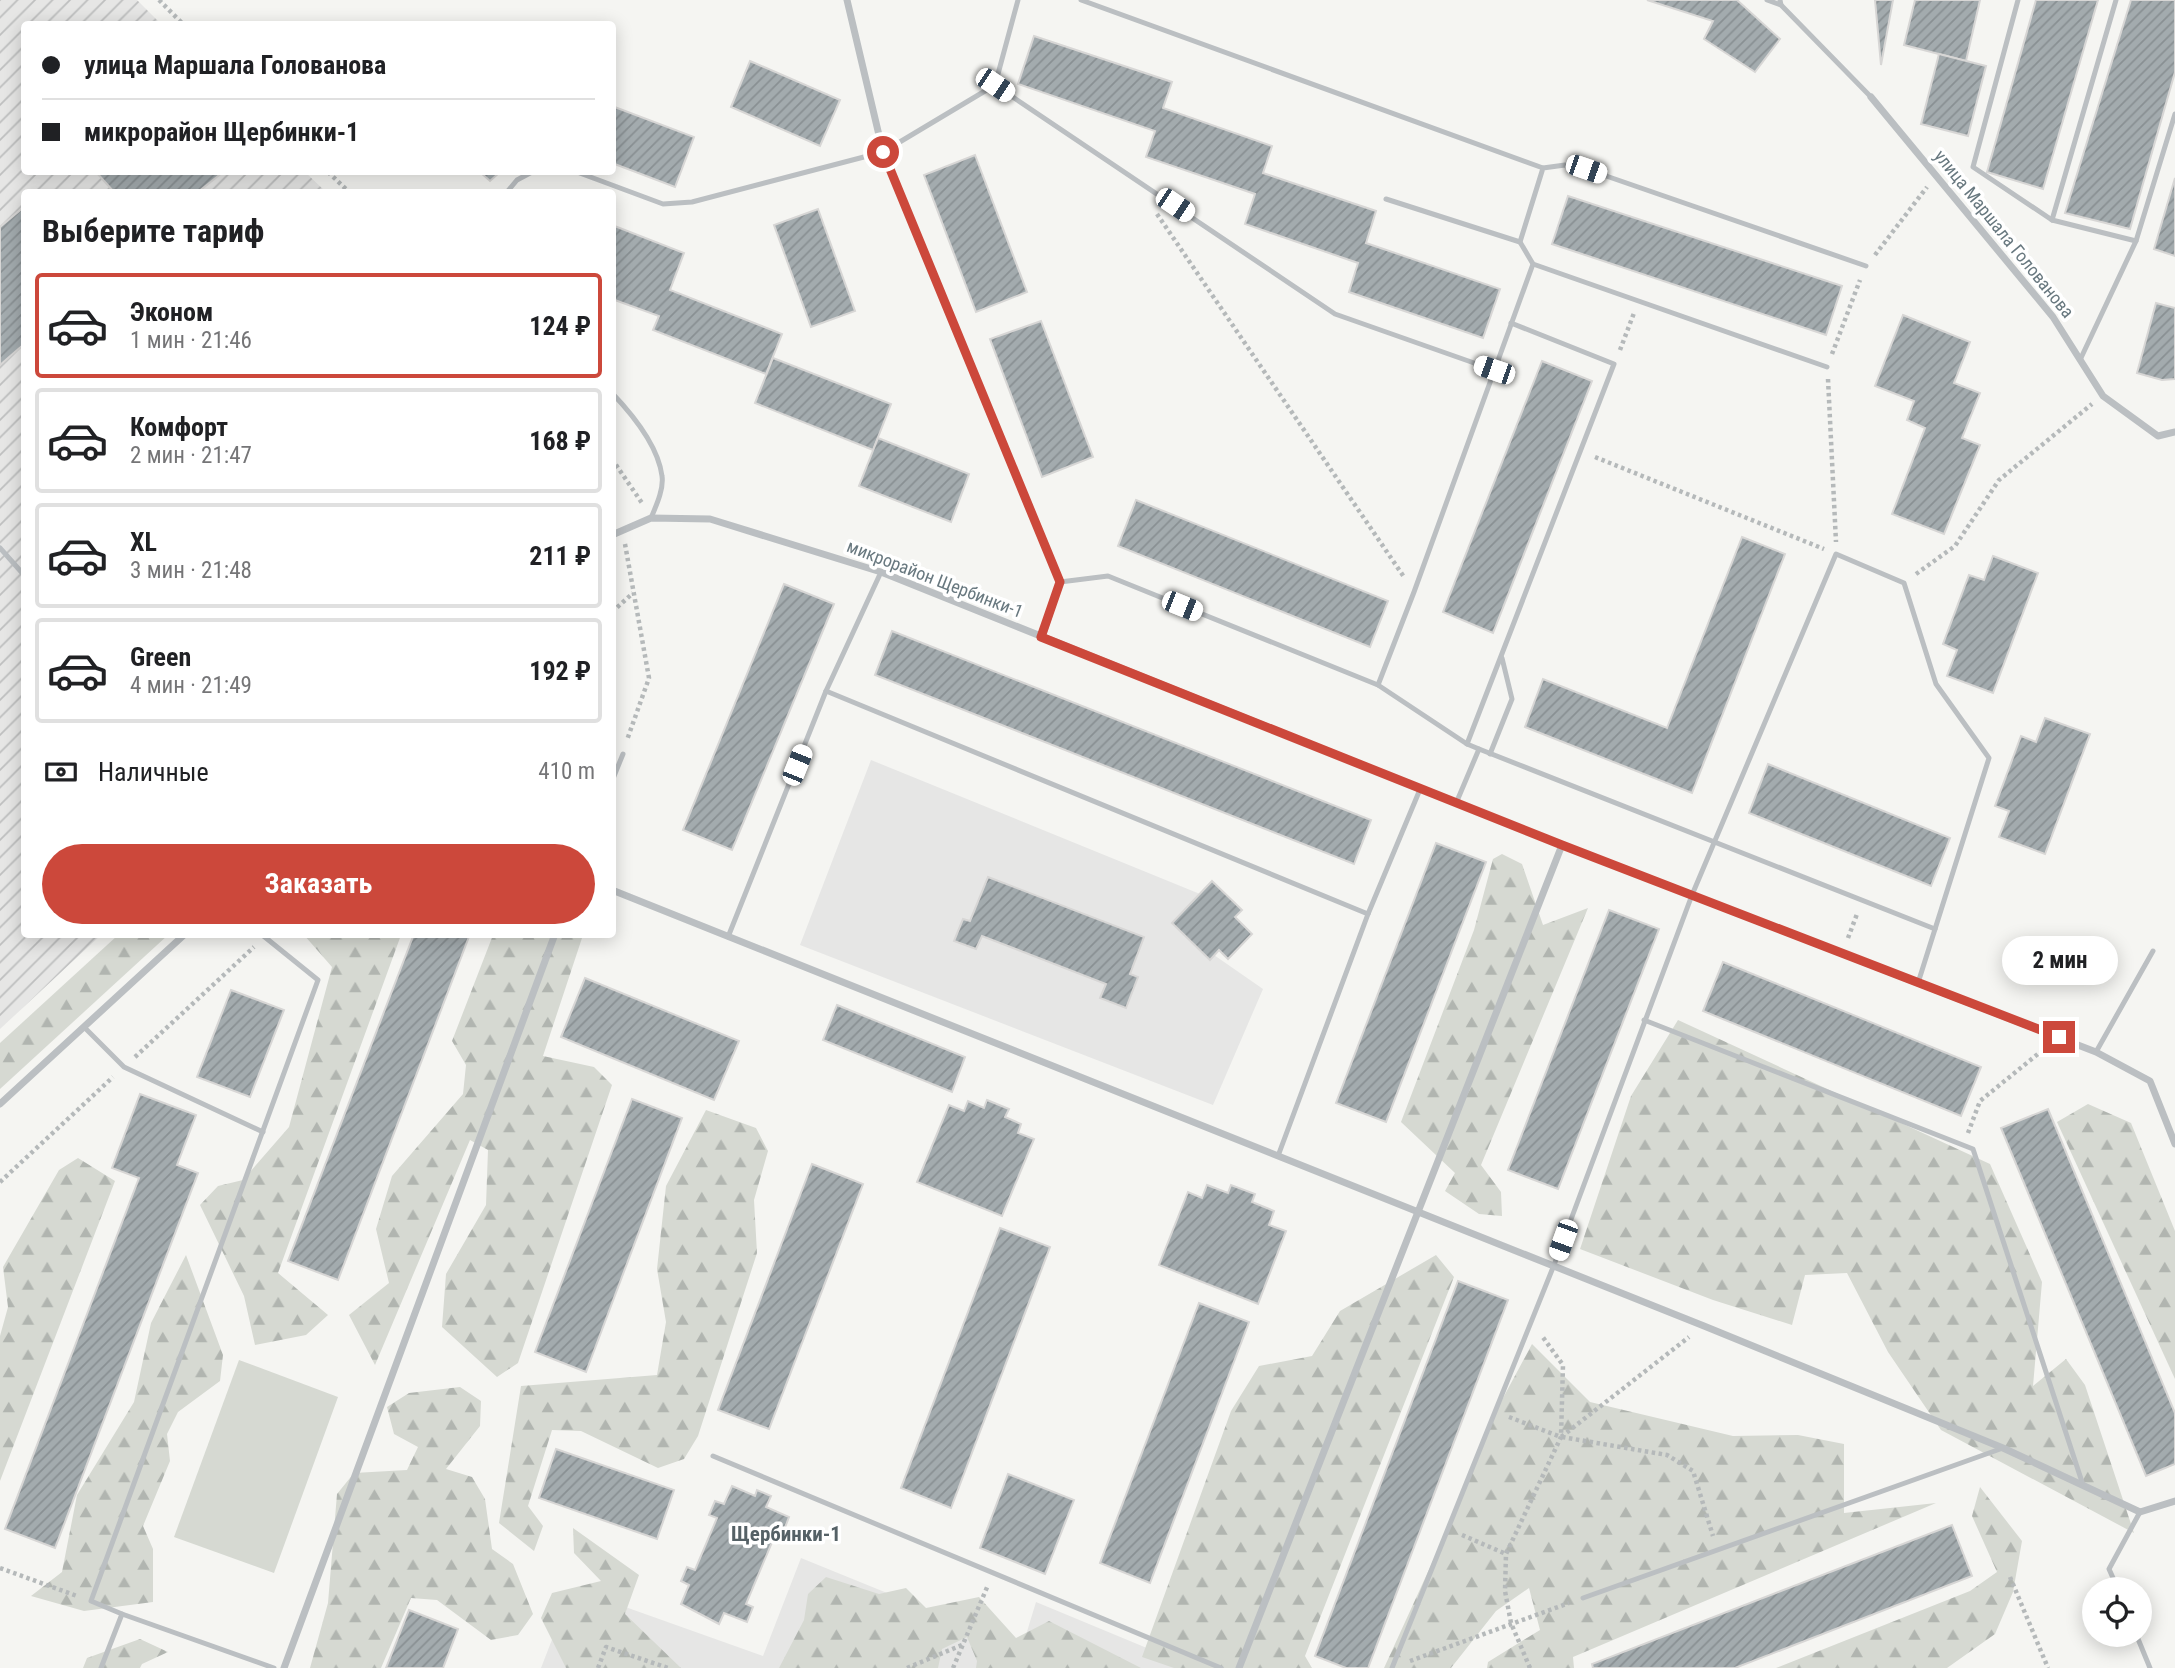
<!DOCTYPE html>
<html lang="ru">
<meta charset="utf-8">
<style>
:root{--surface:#fff;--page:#f2f2f2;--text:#202124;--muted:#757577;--line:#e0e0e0;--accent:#cc483b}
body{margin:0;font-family:"Roboto Condensed",sans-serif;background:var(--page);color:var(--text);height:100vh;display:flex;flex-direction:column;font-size:26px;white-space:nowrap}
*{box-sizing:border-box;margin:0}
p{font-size:23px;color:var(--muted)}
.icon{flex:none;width:38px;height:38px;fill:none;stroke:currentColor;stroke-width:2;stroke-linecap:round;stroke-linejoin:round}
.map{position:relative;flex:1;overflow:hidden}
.drawer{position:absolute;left:21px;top:189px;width:595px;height:749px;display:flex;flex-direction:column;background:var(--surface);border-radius:7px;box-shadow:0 4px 18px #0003}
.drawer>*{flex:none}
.hud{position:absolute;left:21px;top:21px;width:595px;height:154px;border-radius:7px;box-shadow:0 4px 18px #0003;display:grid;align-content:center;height:154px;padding:0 21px;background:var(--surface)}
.tools{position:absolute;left:2082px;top:1577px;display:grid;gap:14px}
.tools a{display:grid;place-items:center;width:70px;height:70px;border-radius:50%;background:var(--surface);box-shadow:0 4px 18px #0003;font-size:35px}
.end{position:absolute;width:32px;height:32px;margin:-16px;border:9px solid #cc483b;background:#fff;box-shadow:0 0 0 4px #fff}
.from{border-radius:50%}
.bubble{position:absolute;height:49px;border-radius:24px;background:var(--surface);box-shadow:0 4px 18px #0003;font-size:23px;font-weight:700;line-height:49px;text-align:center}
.car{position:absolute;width:21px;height:42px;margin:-21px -10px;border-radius:9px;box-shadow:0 0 5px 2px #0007;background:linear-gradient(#fff 24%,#345 0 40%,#fff 0 76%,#345 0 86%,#fff 0)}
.hud b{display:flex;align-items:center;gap:24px;height:66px;font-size:26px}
.hud b+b{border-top:2px solid var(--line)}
.hud i{width:18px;height:18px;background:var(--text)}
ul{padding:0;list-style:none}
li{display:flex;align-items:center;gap:21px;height:105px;margin:0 14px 10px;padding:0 7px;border:4px solid var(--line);border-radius:7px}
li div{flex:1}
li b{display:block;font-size:26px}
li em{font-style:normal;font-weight:700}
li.selected{border-color:var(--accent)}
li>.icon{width:63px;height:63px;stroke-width:1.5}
h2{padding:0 21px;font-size:32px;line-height:84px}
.pay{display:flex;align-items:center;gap:18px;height:77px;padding:0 21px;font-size:26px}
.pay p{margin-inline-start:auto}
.button{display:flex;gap:14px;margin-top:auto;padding:14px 21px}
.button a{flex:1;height:80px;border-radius:42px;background:var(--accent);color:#fff;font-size:28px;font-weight:700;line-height:80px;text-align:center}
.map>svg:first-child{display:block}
.built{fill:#e6e6e5}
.industrial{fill:url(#industrial-furrows)}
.forest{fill:url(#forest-firs)}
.pitch{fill:#d6d9d2}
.building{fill:url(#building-hatch);stroke:#d7d6d5;stroke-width:2}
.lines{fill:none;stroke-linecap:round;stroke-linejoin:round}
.path{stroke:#b5b9ba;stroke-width:4.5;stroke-dasharray:3.5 3.5;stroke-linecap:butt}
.service{stroke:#bbbfc2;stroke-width:5}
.minor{stroke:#bbbfc2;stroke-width:7}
.route{stroke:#cc483b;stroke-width:9}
.labels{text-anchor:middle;stroke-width:7;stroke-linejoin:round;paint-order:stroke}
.street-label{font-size:18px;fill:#68787f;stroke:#fff}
.quarter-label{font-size:21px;font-weight:bold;fill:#556166;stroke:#fff}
</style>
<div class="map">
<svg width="2175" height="1668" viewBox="0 0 2175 1668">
<defs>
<pattern id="industrial-furrows" width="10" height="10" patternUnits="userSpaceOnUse" patternTransform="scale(1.75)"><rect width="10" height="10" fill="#e6e6e5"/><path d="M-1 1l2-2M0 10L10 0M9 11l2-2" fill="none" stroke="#bebfbf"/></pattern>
<pattern id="forest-firs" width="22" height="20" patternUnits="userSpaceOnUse" patternTransform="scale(1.75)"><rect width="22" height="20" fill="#d6d9d2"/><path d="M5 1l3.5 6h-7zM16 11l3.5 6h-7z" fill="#b1b5b0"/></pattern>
<pattern id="building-hatch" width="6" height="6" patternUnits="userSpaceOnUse" patternTransform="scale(1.75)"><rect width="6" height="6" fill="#a3abae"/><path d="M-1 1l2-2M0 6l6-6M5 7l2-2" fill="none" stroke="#899093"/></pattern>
</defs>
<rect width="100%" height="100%" fill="#f5f5f2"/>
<g class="built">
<path d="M 871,760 L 1200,894 L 1172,923 L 1209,960 L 1214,955 L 1263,989 L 1213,1105 L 800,945 Z"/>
<path d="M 801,1558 L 1022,1648 L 1036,1602 L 1195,1668 L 541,1668 L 572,1588 L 763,1656 Z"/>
</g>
<path class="industrial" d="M 0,0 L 137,0 L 161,24 L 24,24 L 24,172 L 305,172 L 326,192 L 24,192 L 24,934 L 101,935 L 0,1029 Z"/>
<g class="forest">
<path d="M 1502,854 L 1522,864 L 1543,925 L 1588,908 L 1481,1165 L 1501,1192 L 1502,1216 L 1479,1214 L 1445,1191 L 1455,1173 L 1401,1122 L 1474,930 L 1493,859 Z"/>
<path d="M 118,935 L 168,935 L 0,1089 L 0,1043 Z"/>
<path d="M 304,935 L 401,935 L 278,1273 L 328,1315 L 306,1335 L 255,1345 L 244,1296 L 200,1205 L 218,1186 L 243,1180 L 289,1127 L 332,967 Z"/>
<path d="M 493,935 L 583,935 L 543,1056 L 594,1067 L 612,1085 L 518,1363 L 497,1377 L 442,1327 L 446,1274 L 486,1205 L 488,1150 L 470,1140 L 375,1365 L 349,1315 L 389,1283 L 376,1229 L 392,1176 L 463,1094 L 466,1065 L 452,1041 Z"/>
<path d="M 1678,1020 L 1990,1164 L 2042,1282 L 2033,1386 L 2066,1359 L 2085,1385 L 2134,1533 L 1941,1430 L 1888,1352 L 1847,1273 L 1805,1275 L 1792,1325 L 1713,1300 L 1580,1249 L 1631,1096 Z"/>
<path d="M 2088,1104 L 2131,1123 L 2175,1231 L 2175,1379 L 2057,1122 Z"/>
<path d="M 706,1110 L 756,1128 L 768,1151 L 754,1200 L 757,1253 L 698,1436 L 684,1459 L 658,1468 L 581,1431 L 552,1430 L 528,1506 L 543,1526 L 534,1551 L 499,1523 L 521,1386 L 657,1375 L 666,1322 L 657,1269 L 666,1186 Z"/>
<path d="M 78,1158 L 115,1181 L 0,1481 L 0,1336 L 8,1307 L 3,1267 L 59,1170 Z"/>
<path d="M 186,1255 L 223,1355 L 220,1381 L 178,1412 L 167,1434 L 170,1461 L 143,1526 L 153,1549 L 153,1602 L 84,1611 L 31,1596 L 62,1572 L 77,1495 L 134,1402 L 151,1323 Z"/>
<path d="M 1436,1255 L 1454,1277 L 1305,1656 L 1312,1668 L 1174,1668 L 1142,1657 L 1231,1411 L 1259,1366 L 1312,1356 L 1340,1311 Z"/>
<path d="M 1532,1344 L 1590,1402 L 1733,1436 L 1798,1435 L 1844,1444 L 1844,1513 L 1936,1503 L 1573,1657 L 1574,1668 L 1487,1668 L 1488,1662 L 1540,1630 L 1529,1588 L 1496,1611 L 1451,1668 L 1384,1668 L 1448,1528 L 1496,1411 Z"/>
<path d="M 460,1387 L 481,1401 L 480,1426 L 446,1469 L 472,1477 L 485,1499 L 492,1549 L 513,1564 L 533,1614 L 518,1635 L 491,1640 L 437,1600 L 411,1598 L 381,1668 L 310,1668 L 328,1603 L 337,1494 L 354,1473 L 407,1470 L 418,1447 L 394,1434 L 387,1407 L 409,1393 Z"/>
<path d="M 1980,1487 L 2022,1541 L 2013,1592 L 1995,1634 L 1947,1668 L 1776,1668 L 1970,1591 L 1997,1572 L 1972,1516 Z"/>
<path d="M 573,1528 L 639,1575 L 625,1614 L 681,1668 L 566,1668 L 541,1618 L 552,1593 L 601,1581 L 574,1553 Z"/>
<path d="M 826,1577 L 879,1594 L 906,1588 L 926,1608 L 979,1597 L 1016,1638 L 1049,1621 L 1141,1668 L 976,1668 L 977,1661 L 967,1637 L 942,1649 L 938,1668 L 779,1668 L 804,1620 L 808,1594 Z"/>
<path d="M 140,1639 L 168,1652 L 142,1664 L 140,1668 L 83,1668 L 87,1658 Z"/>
</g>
<path class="pitch" d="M 239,1360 L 338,1397 L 274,1573 L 174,1537 Z"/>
<g class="building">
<path d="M 1647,0 L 1737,0 L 1780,39 L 1755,72 L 1704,39 L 1713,21 Z"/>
<path d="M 1875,0 L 1893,0 L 1881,65 Z"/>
<path d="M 1915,0 L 1980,0 L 1966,61 L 1904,45 Z"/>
<path d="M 2036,0 L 2098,0 L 2043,189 L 1987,172 Z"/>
<path d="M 2131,0 L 2175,0 L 2175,72 L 2130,229 L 2065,213 Z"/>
<path d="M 1034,36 L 1172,82 L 1163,108 L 1272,146 L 1263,173 L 1376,211 L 1366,243 L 1500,289 L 1483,338 L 1349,292 L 1358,263 L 1245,224 L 1255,194 L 1146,157 L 1155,131 L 1018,84 Z"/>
<path d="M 1939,54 L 1986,66 L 1968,136 L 1921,124 Z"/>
<path d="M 750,61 L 840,100 L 820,146 L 731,107 Z"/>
<path d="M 612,106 L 694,137 L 675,187 L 612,163 Z"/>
<path d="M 975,155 L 1027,292 L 976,312 L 924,175 Z"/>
<path d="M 96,172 L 223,172 L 198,192 L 114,192 Z"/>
<path d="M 480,172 L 500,172 L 490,181 Z"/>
<path d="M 2175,178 L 2175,256 L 2154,249 Z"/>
<path d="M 1568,196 L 1842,286 L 1826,335 L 1552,244 Z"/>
<path d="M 24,207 L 24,344 L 0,365 L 0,227 Z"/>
<path d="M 818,209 L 855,311 L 811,327 L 774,225 Z"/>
<path d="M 612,225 L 684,253 L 670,290 L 782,334 L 766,374 L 653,330 L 659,316 L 612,299 Z"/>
<path d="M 2156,303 L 2175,308 L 2175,379 L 2162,380 L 2137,373 Z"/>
<path d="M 1903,315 L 1970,342 L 1954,383 L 1980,393 L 1962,438 L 1980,445 L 1944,534 L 1892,514 L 1925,428 L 1907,420 L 1914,401 L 1875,386 Z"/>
<path d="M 1041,321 L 1093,457 L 1042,477 L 990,339 Z"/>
<path d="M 773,358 L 891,404 L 873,450 L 755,403 Z"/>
<path d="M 1542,361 L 1592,381 L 1493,633 L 1443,612 Z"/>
<path d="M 878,438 L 969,474 L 951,522 L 859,486 Z"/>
<path d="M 1136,500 L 1388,601 L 1370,647 L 1118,546 Z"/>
<path d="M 1742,537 L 1785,554 L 1692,793 L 1525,727 L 1543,679 L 1667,728 Z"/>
<path d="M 1993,556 L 2038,573 L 1993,693 L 1947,676 L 1957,650 L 1943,644 L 1969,575 L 1984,580 Z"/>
<path d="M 784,584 L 834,604 L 732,850 L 683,830 Z"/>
<path d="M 892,631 L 1371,820 L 1354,864 L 875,675 Z"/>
<path d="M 2045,718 L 2090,734 L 2045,854 L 1999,837 L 2009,811 L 1995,806 L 2021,736 L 2036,742 Z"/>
<path d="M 1768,764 L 1950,838 L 1931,886 L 1749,813 Z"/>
<path d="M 1436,843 L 1486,862 L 1386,1122 L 1336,1103 Z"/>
<path d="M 988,877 L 1144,937 L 1130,974 L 1138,977 L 1126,1008 L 1100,998 L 1106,984 L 982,936 L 976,949 L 954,941 L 963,919 L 970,921 Z"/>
<path d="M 1212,881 L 1242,910 L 1235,917 L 1252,934 L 1228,959 L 1219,950 L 1210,960 L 1172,923 Z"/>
<path d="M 1609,910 L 1659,929 L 1558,1189 L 1508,1170 Z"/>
<path d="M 414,934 L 470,934 L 338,1280 L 288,1261 Z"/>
<path d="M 1723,962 L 1981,1067 L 1961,1116 L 1703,1011 Z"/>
<path d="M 585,978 L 739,1041 L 714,1100 L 561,1037 Z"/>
<path d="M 231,990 L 284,1010 L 250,1097 L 197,1077 Z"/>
<path d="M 837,1005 L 965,1057 L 952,1092 L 823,1040 Z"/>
<path d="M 140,1094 L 196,1115 L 177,1165 L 198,1173 L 55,1548 L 5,1529 L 139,1178 L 112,1168 Z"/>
<path d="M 632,1099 L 682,1118 L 586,1372 L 535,1352 Z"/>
<path d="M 987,1100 L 1009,1109 L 1005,1117 L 1021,1124 L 1018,1133 L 1034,1139 L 1002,1216 L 917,1182 L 949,1105 L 964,1111 L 968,1101 L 984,1108 Z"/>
<path d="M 2048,1109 L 2175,1413 L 2175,1464 L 2146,1476 L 2001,1128 Z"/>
<path d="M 812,1164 L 863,1184 L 769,1429 L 718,1410 Z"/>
<path d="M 1207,1185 L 1228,1193 L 1231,1185 L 1255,1194 L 1252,1202 L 1274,1211 L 1269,1225 L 1286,1231 L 1258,1304 L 1159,1265 L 1188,1192 L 1202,1198 Z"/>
<path d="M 1000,1228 L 1050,1247 L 951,1508 L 901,1488 Z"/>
<path d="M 1458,1281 L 1508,1300 L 1368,1668 L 1346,1668 L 1315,1656 Z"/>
<path d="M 1199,1303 L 1249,1322 L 1150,1583 L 1100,1563 Z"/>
<path d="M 556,1449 L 674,1490 L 657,1539 L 539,1498 Z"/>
<path d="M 1008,1474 L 1074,1500 L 1045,1574 L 980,1548 Z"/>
<path d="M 732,1486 L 755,1496 L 757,1490 L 771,1496 L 766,1507 L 789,1517 L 784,1530 L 778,1528 L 746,1604 L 753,1607 L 747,1622 L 724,1613 L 719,1624 L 681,1604 L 689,1585 L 681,1581 L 687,1567 L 695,1570 L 717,1518 L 709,1515 L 715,1501 L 724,1504 Z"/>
<path d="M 1952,1525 L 1972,1576 L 1735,1668 L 1593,1668 L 1592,1664 Z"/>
<path d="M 409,1610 L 458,1629 L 443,1668 L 386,1668 Z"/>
</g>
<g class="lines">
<g class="path">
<path d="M 159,0 L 183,24"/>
<path d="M 328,172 L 349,192"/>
<path d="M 1157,214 L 1404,577"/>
<path d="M 1875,255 L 1927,187"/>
<path d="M 1620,350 L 1634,313"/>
<path d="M 1832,354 L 1860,280"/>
<path d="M 1828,379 L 1836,542"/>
<path d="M 1595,457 L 1824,549"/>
<path d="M 612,459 L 642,503"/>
<path d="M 625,544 L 649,678 L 627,740"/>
<path d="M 1916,574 L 1955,546 L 1999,480 L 2092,404"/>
<path d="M 612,612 L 633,593"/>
<path d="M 1848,938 L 1857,914"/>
<path d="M 135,1057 L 254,947"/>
<path d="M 1968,1133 L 1980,1101 L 2044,1049"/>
<path d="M 0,1182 L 113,1077"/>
<path d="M 1509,1417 L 1561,1437 L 1689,1337"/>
<path d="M 1562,1437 L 1667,1455 L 1693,1471 L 1713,1536"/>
<path d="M 1462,1535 L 1506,1554"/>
<path d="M 0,1568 L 77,1596"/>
<path d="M 2010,1577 L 2048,1668"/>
<path d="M 1410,1661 L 1569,1603"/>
<path d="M 598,1668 L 606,1647 L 668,1668"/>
<path d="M 907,1668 L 962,1645"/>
<path d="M 953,1668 L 988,1585"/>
<path d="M 1530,1668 L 1511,1623 L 1505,1591 L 1506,1554 L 1561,1437 L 1563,1365 L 1542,1336"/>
</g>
<g class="service">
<path d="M 1081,0 L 1543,168"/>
<path d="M 1767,0 L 1781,5"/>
<path d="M 1780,0 L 1781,5 L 1871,97"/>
<path d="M 2018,0 L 1973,167 L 2052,220"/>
<path d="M 2116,0 L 2052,220 L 2136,241"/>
<path d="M 995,85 L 1018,0"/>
<path d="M 577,172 L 663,204 L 692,202 L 883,152 L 995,85 L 1335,314 L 1494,370"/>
<path d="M 507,192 L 517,180 L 532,172"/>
<path d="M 1386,199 L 1520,242"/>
<path d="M 1533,264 L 1827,367"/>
<path d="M 2080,360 L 2136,241 L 2175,114"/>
<path d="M 612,393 C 633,415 658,445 662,476 C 664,489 656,506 651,518"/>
<path d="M 0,548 L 24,575"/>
<path d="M 1060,582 L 1108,576 L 1378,685 L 1467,744"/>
<path d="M 1378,685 L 1414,592 L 1533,264 L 1520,242 L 1543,168 L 1565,165 L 1586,169 L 1866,266"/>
<path d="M 826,691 L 1368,914"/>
<path d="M 1479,749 L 1467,744 L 1614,364 L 1511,323"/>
<path d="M 1490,754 L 1512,699 L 1502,658"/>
<path d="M 612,781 L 623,754"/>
<path d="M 1457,801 L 1479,749 L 1935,929"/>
<path d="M 728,937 L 826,691 L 881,572"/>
<path d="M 1644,1020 L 1973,1149 L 2083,1485"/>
<path d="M 84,1027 L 124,1067 L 263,1132"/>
<path d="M 2096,1052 L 2153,951"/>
<path d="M 1278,1156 L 1368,914 L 1421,787"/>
<path d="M 713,1456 L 1221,1668"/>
<path d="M 2118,1589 L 2109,1569 L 2140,1512"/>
<path d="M 1583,1598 L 2003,1448"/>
<path d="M 122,1614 L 274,1668"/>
<path d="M 2136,1634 L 2150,1668"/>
<path d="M 101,1668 L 122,1614 L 91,1601 L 318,980 L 261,934"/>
<path d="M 1392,1668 L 1554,1265 L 1692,895 L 1836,554 L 1904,583 L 1936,684 L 1989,758 L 1918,983"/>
</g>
<g class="minor">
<path d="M 847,0 L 883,152 L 1060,582 L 1042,637"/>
<path d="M 1871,97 L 2053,317 L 2103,396 L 2158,436 L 2175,432"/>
<path d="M 612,535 L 651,518 L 710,519 L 881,572 L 1562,845 L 2096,1052 L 2150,1081 L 2175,1144"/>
<path d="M 612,890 L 1704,1326 L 2003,1448 L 2140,1512 L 2175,1501"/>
<path d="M 0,1104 L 185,934"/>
<path d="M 284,1668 L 555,934"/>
<path d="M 1239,1668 L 1562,845"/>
</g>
</g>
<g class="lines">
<path class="route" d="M 883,152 L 1060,582 L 1041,637 L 1562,845 L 2059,1037"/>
</g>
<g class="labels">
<g class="street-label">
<text transform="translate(2004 234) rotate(51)" y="6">улица Маршала Голованова</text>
<text transform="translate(935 579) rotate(21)" y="6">микрорайон Щербинки-1</text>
</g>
<g class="quarter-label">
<text x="786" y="1541">Щербинки-1</text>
</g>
</g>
</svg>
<div class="tools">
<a><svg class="icon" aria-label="locate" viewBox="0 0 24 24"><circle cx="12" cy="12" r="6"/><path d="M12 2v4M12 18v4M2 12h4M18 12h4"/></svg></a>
</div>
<i class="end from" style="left:883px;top:152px"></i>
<i class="end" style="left:2059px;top:1037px"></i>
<div class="bubble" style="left:2002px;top:936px;width:116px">2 мин</div>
<i class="car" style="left:995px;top:85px;rotate:124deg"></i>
<i class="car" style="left:1586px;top:169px;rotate:109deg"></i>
<i class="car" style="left:1175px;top:205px;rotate:124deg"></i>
<i class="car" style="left:1494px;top:370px;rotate:289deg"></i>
<i class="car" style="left:1182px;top:606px;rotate:112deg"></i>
<i class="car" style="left:797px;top:765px;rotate:22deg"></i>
<i class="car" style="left:1563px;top:1240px;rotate:200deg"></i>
<div class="hud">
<b><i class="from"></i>улица Маршала Голованова</b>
<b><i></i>микрорайон Щербинки-1</b>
</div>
<section class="drawer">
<h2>Выберите тариф</h2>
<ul>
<li class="selected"><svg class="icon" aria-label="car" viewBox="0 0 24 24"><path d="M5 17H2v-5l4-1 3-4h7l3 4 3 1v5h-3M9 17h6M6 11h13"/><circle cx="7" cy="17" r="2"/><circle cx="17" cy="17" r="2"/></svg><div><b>Эконом</b><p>1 мин · 21:46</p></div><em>124 ₽</em></li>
<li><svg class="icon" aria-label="car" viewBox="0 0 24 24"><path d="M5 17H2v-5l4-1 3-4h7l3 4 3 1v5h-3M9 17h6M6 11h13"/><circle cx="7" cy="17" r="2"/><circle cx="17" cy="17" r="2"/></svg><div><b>Комфорт</b><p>2 мин · 21:47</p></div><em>168 ₽</em></li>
<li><svg class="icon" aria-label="car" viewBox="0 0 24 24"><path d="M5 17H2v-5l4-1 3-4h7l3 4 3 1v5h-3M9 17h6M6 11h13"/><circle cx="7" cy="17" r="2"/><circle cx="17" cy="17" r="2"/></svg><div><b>XL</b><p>3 мин · 21:48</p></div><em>211 ₽</em></li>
<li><svg class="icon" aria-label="car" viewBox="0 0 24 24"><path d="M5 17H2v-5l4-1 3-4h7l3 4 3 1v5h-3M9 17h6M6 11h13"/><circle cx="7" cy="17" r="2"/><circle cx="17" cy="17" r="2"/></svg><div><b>Green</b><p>4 мин · 21:49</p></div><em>192 ₽</em></li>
</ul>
<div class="pay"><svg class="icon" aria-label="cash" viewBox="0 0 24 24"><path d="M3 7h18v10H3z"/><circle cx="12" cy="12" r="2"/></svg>Наличные<p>410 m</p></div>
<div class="button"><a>Заказать</a></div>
</section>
</div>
